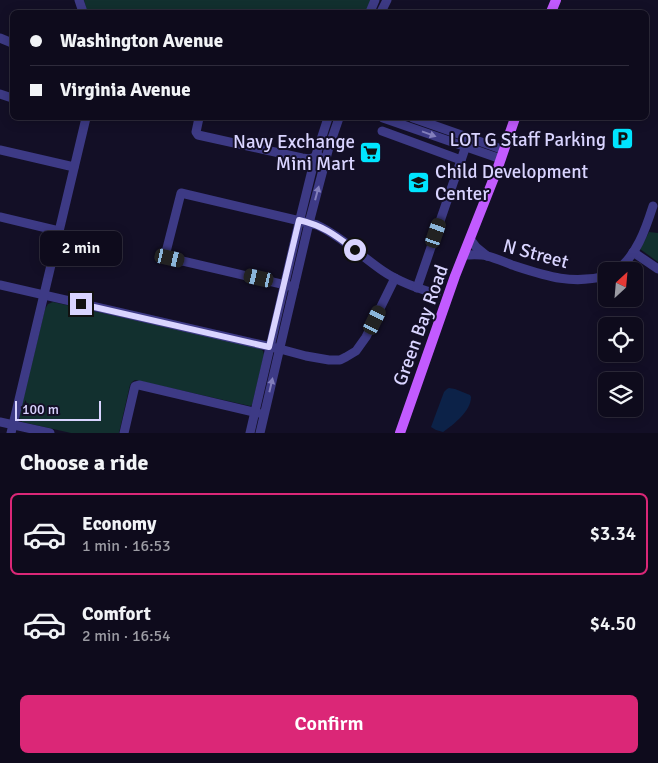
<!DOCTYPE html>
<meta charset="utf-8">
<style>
:root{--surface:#0e0b1c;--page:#171425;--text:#f1f3f6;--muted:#9b9ba3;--line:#2e2b3b;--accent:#db2777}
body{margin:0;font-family:Signika,sans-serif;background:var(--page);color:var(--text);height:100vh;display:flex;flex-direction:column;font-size:19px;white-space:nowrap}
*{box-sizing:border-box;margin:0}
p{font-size:16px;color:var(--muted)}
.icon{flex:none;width:28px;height:28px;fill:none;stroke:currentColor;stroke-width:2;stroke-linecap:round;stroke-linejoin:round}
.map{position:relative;height:433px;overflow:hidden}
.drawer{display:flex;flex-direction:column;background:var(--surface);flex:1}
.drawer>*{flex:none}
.hud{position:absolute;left:10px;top:10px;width:639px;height:110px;border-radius:8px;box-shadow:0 2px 12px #0003,0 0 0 1px var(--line);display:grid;align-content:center;height:110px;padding:0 20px;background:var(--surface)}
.needle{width:32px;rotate:26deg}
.buttons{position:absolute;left:598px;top:262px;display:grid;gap:10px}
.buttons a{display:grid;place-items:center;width:45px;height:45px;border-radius:8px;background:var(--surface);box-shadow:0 2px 12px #0003,0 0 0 1px var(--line);font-size:25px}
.scale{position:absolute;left:15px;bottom:12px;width:86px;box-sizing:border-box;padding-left:5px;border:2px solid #d9d4ff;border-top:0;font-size:14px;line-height:18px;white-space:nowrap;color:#d9d4ff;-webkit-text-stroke:4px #130f26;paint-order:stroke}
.end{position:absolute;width:22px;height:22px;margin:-11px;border:6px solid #d9d4ff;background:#111;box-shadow:0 0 0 2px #111}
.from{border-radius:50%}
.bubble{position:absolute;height:35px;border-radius:8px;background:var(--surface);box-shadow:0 2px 12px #0003,0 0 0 1px var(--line);font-size:16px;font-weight:600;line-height:35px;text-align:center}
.car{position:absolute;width:15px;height:30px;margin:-15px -8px;border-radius:6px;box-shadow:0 0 4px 1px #0007;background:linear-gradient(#222 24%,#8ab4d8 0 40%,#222 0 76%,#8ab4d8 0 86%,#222 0)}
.hud b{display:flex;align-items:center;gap:18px;height:48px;font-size:19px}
.hud b+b{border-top:1px solid var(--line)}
.hud i{width:12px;height:12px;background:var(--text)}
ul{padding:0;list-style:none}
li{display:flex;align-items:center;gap:15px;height:82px;margin:0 10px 8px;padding:0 10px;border:2px solid transparent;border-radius:8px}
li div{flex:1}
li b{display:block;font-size:19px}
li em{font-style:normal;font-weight:600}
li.active{border-color:var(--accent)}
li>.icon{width:45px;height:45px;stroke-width:1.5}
h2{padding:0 20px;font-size:22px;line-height:60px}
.primary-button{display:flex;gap:10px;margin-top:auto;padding:10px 20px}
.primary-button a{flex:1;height:58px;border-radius:8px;background:var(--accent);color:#fff;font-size:20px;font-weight:600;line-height:58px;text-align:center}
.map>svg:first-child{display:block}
.green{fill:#12302f}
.water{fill:#0c2248}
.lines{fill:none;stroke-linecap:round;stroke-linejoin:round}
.minor{stroke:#3d3a85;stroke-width:9}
.major{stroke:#c25bff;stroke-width:10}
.oneway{fill:#837fbc}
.route{stroke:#d9d4ff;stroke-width:6}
.labels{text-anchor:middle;stroke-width:4;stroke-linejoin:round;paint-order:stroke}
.poi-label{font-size:19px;fill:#d9d4ff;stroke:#130f26;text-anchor:end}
.street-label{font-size:19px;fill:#d9d4ff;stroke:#130f26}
</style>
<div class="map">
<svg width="658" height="433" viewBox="0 0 658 433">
<rect width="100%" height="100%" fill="#130f26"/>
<g class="green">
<path d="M 84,0 L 373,0 L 367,12 L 87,12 Z"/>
<path d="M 649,232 L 658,233 L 658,262 L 640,249 Z"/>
<path d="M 53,302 L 259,348 L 263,351 L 264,355 L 252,405 L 250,406 L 135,380 L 132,382 L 130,385 L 119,433 L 71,433 L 22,422 L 20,419 L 19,416 L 45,309 L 48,304 Z"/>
</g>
<path class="water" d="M 449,388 L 455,389 L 470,395 L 471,397 C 471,411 454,424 443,432 L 436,430 L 431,427 L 444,392 L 447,389 Z"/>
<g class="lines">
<g class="minor">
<path d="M 79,0 L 83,12"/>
<path d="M 370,12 L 375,0"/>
<path d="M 381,12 L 387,0"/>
<path d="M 0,38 L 12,43"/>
<path d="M 0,94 L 12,98"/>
<path d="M 199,118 L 196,132 L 198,135 L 302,158 L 309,159 L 319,156"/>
<path d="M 383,118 L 501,159"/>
<path d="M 413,118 L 504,150"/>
<path d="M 382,131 L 461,160"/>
<path d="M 0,150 L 74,167"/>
<path d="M 0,217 L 59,231"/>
<path d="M 470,239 L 476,247 L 487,256"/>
<path d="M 633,252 L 658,269"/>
<path d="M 464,255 C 471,255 480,254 487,256 C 496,258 504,262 512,265 C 546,276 571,285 606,276"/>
<path d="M 615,271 C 636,258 646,228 653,206"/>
<path d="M 0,285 L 280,349 L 306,356 L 329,360 L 340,360 L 346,357 L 356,351 L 366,337 L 395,278"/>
<path d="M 294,287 L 170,258 L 167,256 L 166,252 L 181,193 L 317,225 C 341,236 361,256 383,271 C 399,282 418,288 436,294"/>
<path d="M 417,288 L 469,137"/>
<path d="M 0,422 L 50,433"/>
<path d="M 11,433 L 86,118"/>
<path d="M 124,433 L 134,390 L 135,386 L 139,385 L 258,413"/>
<path d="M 250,433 L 298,227 L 315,158 L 328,118"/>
<path d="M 260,433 L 309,223 L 329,147 L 339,118"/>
</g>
<g class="major">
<path d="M 551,12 L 556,0"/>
<path d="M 400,433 L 455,276 L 497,170 L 515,118"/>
</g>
</g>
<defs><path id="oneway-solid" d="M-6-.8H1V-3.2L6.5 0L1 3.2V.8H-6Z" transform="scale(1.25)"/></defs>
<g class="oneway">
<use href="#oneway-solid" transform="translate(429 134) rotate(20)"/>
<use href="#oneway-solid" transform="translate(317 193) rotate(-75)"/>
<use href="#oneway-solid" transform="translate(271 385) rotate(-77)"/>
</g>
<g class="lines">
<path class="route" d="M 81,304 L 269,347 L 299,220 C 324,226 335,235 355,250"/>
</g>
<defs>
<symbol id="parking-square" viewBox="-11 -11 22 22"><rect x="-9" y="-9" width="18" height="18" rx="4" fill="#00e5ff" stroke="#130f26"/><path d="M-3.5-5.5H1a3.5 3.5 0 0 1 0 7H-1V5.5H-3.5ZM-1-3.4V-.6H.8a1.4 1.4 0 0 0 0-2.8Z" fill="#111"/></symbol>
<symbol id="supermarket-square" viewBox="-11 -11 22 22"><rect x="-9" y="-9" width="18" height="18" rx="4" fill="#00e5ff" stroke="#130f26"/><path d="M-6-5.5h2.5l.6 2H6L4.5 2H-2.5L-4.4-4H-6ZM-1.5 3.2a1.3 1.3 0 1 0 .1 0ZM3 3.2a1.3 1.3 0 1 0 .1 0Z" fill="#111"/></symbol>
<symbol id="school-square" viewBox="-11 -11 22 22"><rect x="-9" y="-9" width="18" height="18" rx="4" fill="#00e5ff" stroke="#130f26"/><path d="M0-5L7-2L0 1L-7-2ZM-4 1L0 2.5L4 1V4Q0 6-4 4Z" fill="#111"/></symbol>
</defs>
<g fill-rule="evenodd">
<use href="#parking-square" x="610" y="126" width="25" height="25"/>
<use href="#supermarket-square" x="358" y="140" width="25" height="25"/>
<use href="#school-square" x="406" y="170" width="25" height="25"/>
</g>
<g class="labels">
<g class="poi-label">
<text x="606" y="146">LOT G Staff Parking</text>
<text x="355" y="148">Navy Exchange<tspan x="355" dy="22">Mini Mart</tspan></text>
<text x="435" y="178" text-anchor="start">Child Development<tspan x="435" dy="22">Center</tspan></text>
</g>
<g class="street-label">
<text transform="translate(536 253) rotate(15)" y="7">N Street</text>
<text transform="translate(420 325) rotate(-70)" y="7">Green Bay Road</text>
</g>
</g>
</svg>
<div class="buttons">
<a><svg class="needle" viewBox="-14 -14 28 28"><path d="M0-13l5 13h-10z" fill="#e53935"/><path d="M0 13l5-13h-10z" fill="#9b9ba3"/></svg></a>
<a><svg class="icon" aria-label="locate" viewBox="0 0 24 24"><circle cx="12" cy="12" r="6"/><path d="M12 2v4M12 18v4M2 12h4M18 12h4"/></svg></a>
<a><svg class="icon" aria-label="layers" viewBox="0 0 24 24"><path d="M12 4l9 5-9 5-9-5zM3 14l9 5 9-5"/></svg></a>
</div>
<div class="scale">100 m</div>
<i class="end from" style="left:355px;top:250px"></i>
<i class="end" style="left:81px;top:304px"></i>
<div class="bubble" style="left:40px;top:231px;width:82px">2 min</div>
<i class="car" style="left:436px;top:233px;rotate:19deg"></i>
<i class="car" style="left:170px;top:258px;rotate:103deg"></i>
<i class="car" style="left:259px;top:278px;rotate:283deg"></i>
<i class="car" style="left:375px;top:320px;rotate:26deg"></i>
<div class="hud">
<b><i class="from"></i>Washington Avenue</b>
<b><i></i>Virginia Avenue</b>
</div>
</div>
<section class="drawer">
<h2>Choose a ride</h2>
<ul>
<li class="active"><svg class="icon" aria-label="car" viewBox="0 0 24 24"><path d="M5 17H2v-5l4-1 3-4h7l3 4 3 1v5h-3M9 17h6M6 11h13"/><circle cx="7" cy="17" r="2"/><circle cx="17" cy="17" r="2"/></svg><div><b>Economy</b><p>1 min · 16:53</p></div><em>$3.34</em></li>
<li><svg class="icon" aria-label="car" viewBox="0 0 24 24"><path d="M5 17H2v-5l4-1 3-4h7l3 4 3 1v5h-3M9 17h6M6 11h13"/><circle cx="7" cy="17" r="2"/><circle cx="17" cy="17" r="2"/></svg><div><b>Comfort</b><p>2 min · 16:54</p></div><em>$4.50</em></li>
</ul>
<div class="primary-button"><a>Confirm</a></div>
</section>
